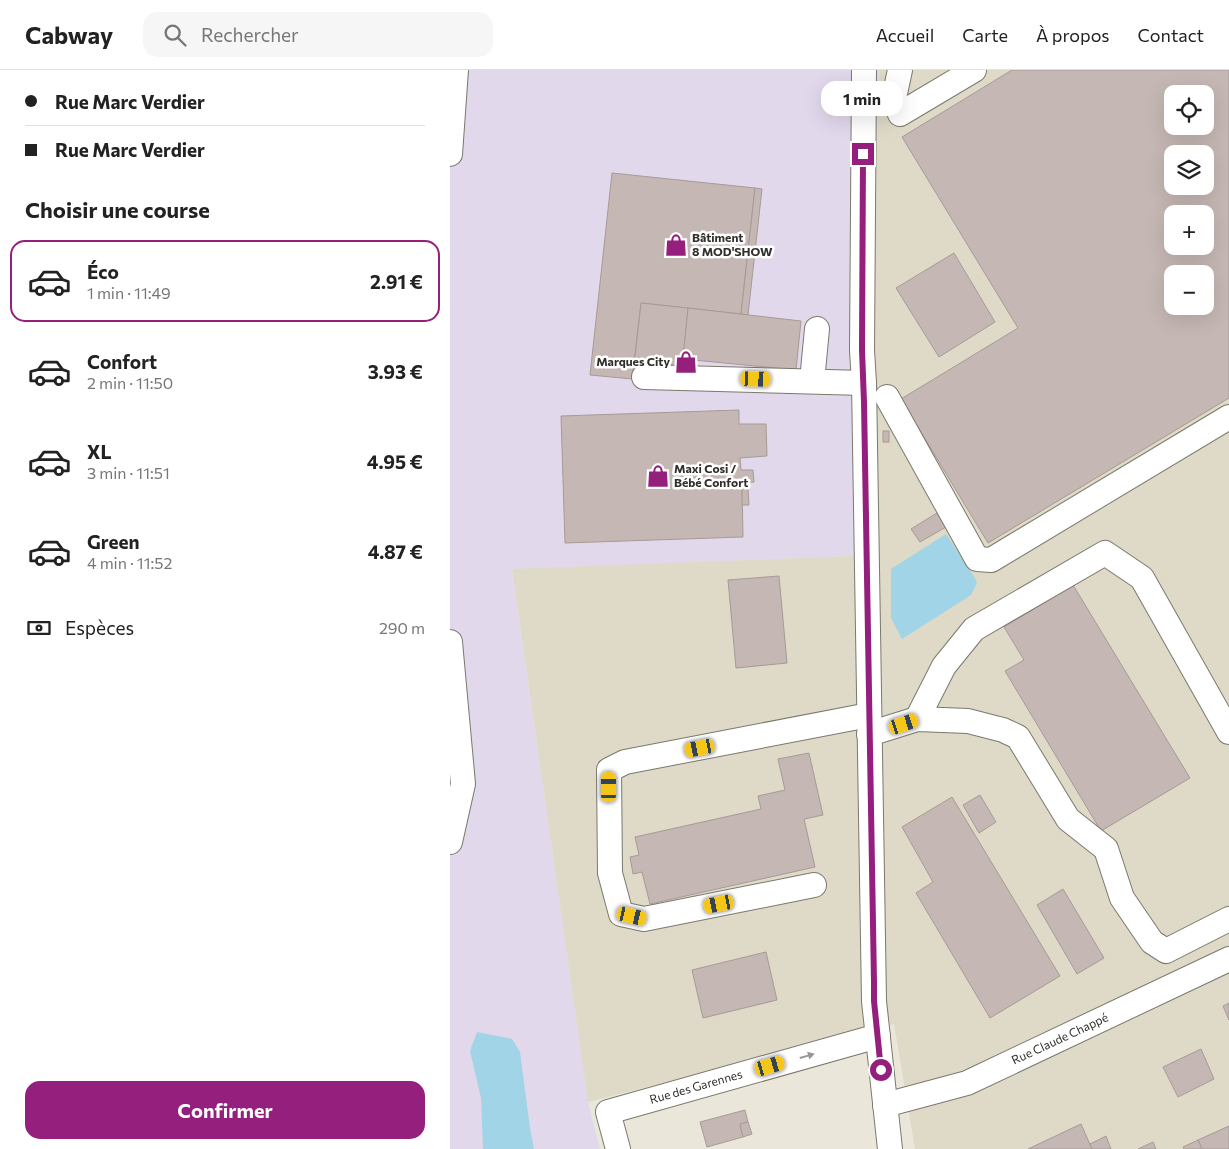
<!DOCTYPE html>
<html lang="fr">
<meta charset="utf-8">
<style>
:root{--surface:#fff;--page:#f6f6f6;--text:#222;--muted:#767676;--line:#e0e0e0;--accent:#951f7c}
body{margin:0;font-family:Commissioner,sans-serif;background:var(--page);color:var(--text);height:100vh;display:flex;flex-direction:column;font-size:19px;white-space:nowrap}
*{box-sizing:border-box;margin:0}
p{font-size:16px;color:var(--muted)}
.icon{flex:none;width:28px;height:28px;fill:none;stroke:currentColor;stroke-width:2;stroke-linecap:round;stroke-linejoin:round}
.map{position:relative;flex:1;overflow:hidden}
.details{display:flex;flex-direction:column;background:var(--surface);width:450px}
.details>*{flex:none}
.hud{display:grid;align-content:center;height:110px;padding:0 25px;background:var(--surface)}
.tools{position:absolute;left:714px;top:15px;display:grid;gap:10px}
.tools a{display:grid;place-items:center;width:50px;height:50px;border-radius:10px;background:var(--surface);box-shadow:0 5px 20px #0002;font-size:25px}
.end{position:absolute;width:22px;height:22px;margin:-11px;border:6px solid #951f7c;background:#fff;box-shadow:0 0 0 2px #fff}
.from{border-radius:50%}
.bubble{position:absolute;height:35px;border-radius:15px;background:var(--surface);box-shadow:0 5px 20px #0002;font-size:16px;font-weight:700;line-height:35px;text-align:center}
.car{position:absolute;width:15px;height:30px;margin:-15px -8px;border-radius:6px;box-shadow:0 0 4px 1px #0007;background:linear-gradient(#f5c518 24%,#345 0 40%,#f5c518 0 76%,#345 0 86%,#f5c518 0)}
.hud b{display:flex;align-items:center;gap:18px;height:48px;font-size:19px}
.hud b+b{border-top:1px solid var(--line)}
.hud i{width:12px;height:12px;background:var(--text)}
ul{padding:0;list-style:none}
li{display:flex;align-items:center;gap:15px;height:82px;margin:0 10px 8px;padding:0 15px;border:2px solid transparent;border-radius:15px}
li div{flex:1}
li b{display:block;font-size:19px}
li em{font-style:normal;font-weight:700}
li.selected{border-color:var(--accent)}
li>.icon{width:45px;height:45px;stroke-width:1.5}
h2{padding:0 25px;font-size:22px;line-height:60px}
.pay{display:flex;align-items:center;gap:12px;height:55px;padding:0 25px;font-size:19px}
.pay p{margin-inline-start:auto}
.button{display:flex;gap:10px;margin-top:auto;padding:10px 25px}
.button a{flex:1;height:58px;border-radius:15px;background:var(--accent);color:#fff;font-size:20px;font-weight:700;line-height:58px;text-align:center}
header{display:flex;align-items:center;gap:30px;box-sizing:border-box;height:70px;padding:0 25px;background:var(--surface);border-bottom:1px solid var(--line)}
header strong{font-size:24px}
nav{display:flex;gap:28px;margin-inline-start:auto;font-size:18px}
.search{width:350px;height:45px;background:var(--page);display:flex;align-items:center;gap:12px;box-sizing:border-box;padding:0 18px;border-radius:15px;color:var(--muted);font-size:19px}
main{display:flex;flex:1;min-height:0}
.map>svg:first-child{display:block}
.commercial{fill:#e2d8ec}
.built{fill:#dedac7;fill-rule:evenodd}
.water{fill:#a1d4e7}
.building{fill:#c5b7b4;stroke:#a79a97;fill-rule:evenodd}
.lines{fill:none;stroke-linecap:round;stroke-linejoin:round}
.minor-casing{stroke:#7b786d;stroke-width:26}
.minor{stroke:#fff;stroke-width:24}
.oneway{fill:#989795}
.route{stroke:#951f7c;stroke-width:6}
.labels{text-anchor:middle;stroke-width:5;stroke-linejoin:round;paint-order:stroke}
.poi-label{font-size:12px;font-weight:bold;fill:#312f2b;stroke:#fff;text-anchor:start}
.street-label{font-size:12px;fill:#312f2b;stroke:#fff}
</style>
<header>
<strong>Cabway</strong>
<div class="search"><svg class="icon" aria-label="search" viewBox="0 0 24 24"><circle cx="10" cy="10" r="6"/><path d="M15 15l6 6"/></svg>Rechercher</div>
<nav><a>Accueil</a><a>Carte</a><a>À propos</a><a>Contact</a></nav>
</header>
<main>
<section class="details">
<div class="hud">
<b><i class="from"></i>Rue Marc Verdier</b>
<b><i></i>Rue Marc Verdier</b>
</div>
<h2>Choisir une course</h2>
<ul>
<li class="selected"><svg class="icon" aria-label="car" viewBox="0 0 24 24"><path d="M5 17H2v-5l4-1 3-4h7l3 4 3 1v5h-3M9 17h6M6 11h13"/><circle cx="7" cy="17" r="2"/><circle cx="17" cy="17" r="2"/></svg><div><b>Éco</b><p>1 min · 11:49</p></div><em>2.91 €</em></li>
<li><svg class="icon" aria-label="car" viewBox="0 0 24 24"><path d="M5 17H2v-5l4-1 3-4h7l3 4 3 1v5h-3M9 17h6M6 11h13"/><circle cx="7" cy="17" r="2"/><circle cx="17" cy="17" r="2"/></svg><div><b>Confort</b><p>2 min · 11:50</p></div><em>3.93 €</em></li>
<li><svg class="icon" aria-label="car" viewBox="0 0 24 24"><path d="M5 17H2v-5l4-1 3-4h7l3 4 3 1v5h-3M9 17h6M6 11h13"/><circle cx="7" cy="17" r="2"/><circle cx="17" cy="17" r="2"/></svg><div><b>XL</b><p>3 min · 11:51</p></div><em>4.95 €</em></li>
<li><svg class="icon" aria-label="car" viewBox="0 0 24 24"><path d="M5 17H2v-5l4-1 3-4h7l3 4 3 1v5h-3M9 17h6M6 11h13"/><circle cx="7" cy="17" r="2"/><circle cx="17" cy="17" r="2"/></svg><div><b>Green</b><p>4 min · 11:52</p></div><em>4.87 €</em></li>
</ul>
<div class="pay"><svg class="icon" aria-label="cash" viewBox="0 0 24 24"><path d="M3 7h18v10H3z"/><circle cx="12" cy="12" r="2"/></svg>Espèces<p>290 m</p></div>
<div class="button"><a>Confirmer</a></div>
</section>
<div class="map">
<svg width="779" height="1079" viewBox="0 0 779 1079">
<rect width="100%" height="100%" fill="#eae7da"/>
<path class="commercial" d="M 0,0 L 430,0 L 405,486 L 62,500 L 138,1032 L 150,1079 L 0,1079 Z"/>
<path class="built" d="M 430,0 L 779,0 L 779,1079 L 465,1079 L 444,954 L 138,1032 L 62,499 L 405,486 ZM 722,24 L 755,24 L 755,56 L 722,56 ZM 722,84 L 755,84 L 755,116 L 722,116 ZM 722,144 L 755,144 L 755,176 L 722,176 ZM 722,204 L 755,204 L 755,236 L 722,236 Z"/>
<g class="water">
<path d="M 496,464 L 525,508 L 527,513 L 521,525 L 452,569 L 441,548 L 441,499 Z"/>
<path d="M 27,962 L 62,969 L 70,982 L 80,1058 L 84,1079 L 33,1079 L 31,1028 L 20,981 Z"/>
</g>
<g class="building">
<path d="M 562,0 L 779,0 L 779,328 L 538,473 L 451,329 L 568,258 L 452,67 ZM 722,24 L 755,24 L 755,56 L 722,56 ZM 722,84 L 755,84 L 755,116 L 722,116 ZM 722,144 L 755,144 L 755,176 L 722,176 ZM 722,204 L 755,204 L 755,236 L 722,236 Z"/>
<path d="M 162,103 L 305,118 L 291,244 L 191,233 L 182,309 L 140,305 Z"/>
<path d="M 305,118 L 312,119 L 298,245 L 291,244 Z"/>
<path d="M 504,183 L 545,252 L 489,287 L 446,218 Z"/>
<path d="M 191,233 L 238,238 L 232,302 L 184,296 Z"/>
<path d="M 238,238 L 351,251 L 346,300 L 233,289 Z"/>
<path d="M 289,340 L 289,354 L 316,354 L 317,386 L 290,388 L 291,400 L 303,400 L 304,412 L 292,413 L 293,467 L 115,473 L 111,346 Z"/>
<rect x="433" y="361" width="6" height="11"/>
<path d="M 292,418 L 298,419 L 299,435 L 292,435 Z"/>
<path d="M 487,443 L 496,457 L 470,472 L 461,459 Z"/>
<path d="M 329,506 L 337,593 L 286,598 L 278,510 Z"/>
<path d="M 623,515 L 740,708 L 651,761 L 555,601 L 574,590 L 554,557 Z"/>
<path d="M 359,683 L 373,745 L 354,749 L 365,797 L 200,834 L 192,802 L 183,804 L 180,787 L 189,785 L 185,767 L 311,739 L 308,726 L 335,720 L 328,689 Z"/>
<path d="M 530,725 L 546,752 L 529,763 L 513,735 Z"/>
<path d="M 502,727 L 610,906 L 540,948 L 466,823 L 483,812 L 452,757 Z"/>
<path d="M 613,819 L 654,888 L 627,904 L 587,835 Z"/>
<path d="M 316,882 L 327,930 L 253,948 L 242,900 Z"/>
<path d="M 779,933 L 779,950 L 773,936 Z"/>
<path d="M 751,979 L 764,1009 L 728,1027 L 713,997 Z"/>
<path d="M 295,1040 L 298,1052 L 290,1054 L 293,1067 L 257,1077 L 250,1052 Z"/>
<path d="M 298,1052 L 302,1064 L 293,1067 L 290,1054 Z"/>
<path d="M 631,1054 L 642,1079 L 578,1079 Z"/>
<path d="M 779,1056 L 779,1079 L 752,1079 L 748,1070 Z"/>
<path d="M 656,1066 L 661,1079 L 642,1079 L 640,1074 Z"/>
<path d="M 748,1070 L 752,1079 L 734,1079 L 733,1077 Z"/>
<path d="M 703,1072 L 706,1079 L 688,1079 Z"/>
</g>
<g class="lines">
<defs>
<g id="minor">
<path d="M 414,0 L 412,280 L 414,313 L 424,931 L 440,1079"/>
<path d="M 450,0 L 444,28 L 450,44 L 524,0"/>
<path d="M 0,84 L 6,0"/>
<path d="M 194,307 L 414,313"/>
<path d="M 362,311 L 367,259"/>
<path d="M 437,327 L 527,489 L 541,490 L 779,347"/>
<path d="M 0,572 L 13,714 L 0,772"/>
<path d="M 467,649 L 494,596 L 524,559 L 655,483 L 692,508 L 779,662"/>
<path d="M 419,664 L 467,649 L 518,651 L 553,660 L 568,667 L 618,749 L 656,779 L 672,828 L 702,872 L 716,881 L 779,849"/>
<path d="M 364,815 L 194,849 L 171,844 L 160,803 L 159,700 L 175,692 L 419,645"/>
<path d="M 435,1035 L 517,1013 L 779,889"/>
<path d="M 168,1079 L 158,1042 L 428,966"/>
</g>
</defs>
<use href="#minor" class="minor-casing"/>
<use href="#minor" class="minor"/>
</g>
<defs><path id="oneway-solid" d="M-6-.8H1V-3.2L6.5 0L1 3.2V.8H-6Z" transform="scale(1.25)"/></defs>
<use class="oneway" href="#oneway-solid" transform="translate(357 986) rotate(-16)"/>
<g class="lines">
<path class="route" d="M 413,84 L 412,280 L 414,332 L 424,912 L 424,931 L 431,1000"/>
</g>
<defs>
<symbol id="shop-bare" viewBox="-9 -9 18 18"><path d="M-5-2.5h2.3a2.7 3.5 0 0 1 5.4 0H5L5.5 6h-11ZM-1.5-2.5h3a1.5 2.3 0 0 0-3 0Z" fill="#951f7c" stroke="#fff" stroke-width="2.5" paint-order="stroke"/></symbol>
</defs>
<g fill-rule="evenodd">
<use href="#shop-bare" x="210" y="159" width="32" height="32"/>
<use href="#shop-bare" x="220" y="276" width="32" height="32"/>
<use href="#shop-bare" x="192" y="390" width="32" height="32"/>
</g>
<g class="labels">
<g class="poi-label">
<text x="242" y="172">Bâtiment<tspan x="242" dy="14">8 MOD'SHOW</tspan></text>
<text x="220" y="296" text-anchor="end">Marques City</text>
<text x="224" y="403">Maxi Cosi /<tspan x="224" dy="14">Bébé Confort</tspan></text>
</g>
<g class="street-label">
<text transform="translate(610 969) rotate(-25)" y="4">Rue Claude Chappé</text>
<text transform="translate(246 1017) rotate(-16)" y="4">Rue des Garennes</text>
</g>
</g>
</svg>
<div class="tools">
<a><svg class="icon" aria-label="locate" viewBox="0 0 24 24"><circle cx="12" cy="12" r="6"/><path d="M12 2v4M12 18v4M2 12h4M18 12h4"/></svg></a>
<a><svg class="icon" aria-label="layers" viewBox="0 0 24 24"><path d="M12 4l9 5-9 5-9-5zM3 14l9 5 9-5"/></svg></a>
<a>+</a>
<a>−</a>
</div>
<i class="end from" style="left:431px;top:1000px"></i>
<i class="end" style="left:413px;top:84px"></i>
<div class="bubble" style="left:371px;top:11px;width:82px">1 min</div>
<i class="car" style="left:306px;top:309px;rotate:92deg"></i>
<i class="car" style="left:454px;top:654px;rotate:72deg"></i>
<i class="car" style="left:250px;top:678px;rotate:259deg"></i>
<i class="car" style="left:159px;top:717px;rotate:0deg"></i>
<i class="car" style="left:269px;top:834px;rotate:259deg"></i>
<i class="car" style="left:182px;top:846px;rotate:103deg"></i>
<i class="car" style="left:320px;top:996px;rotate:74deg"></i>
</div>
</main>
